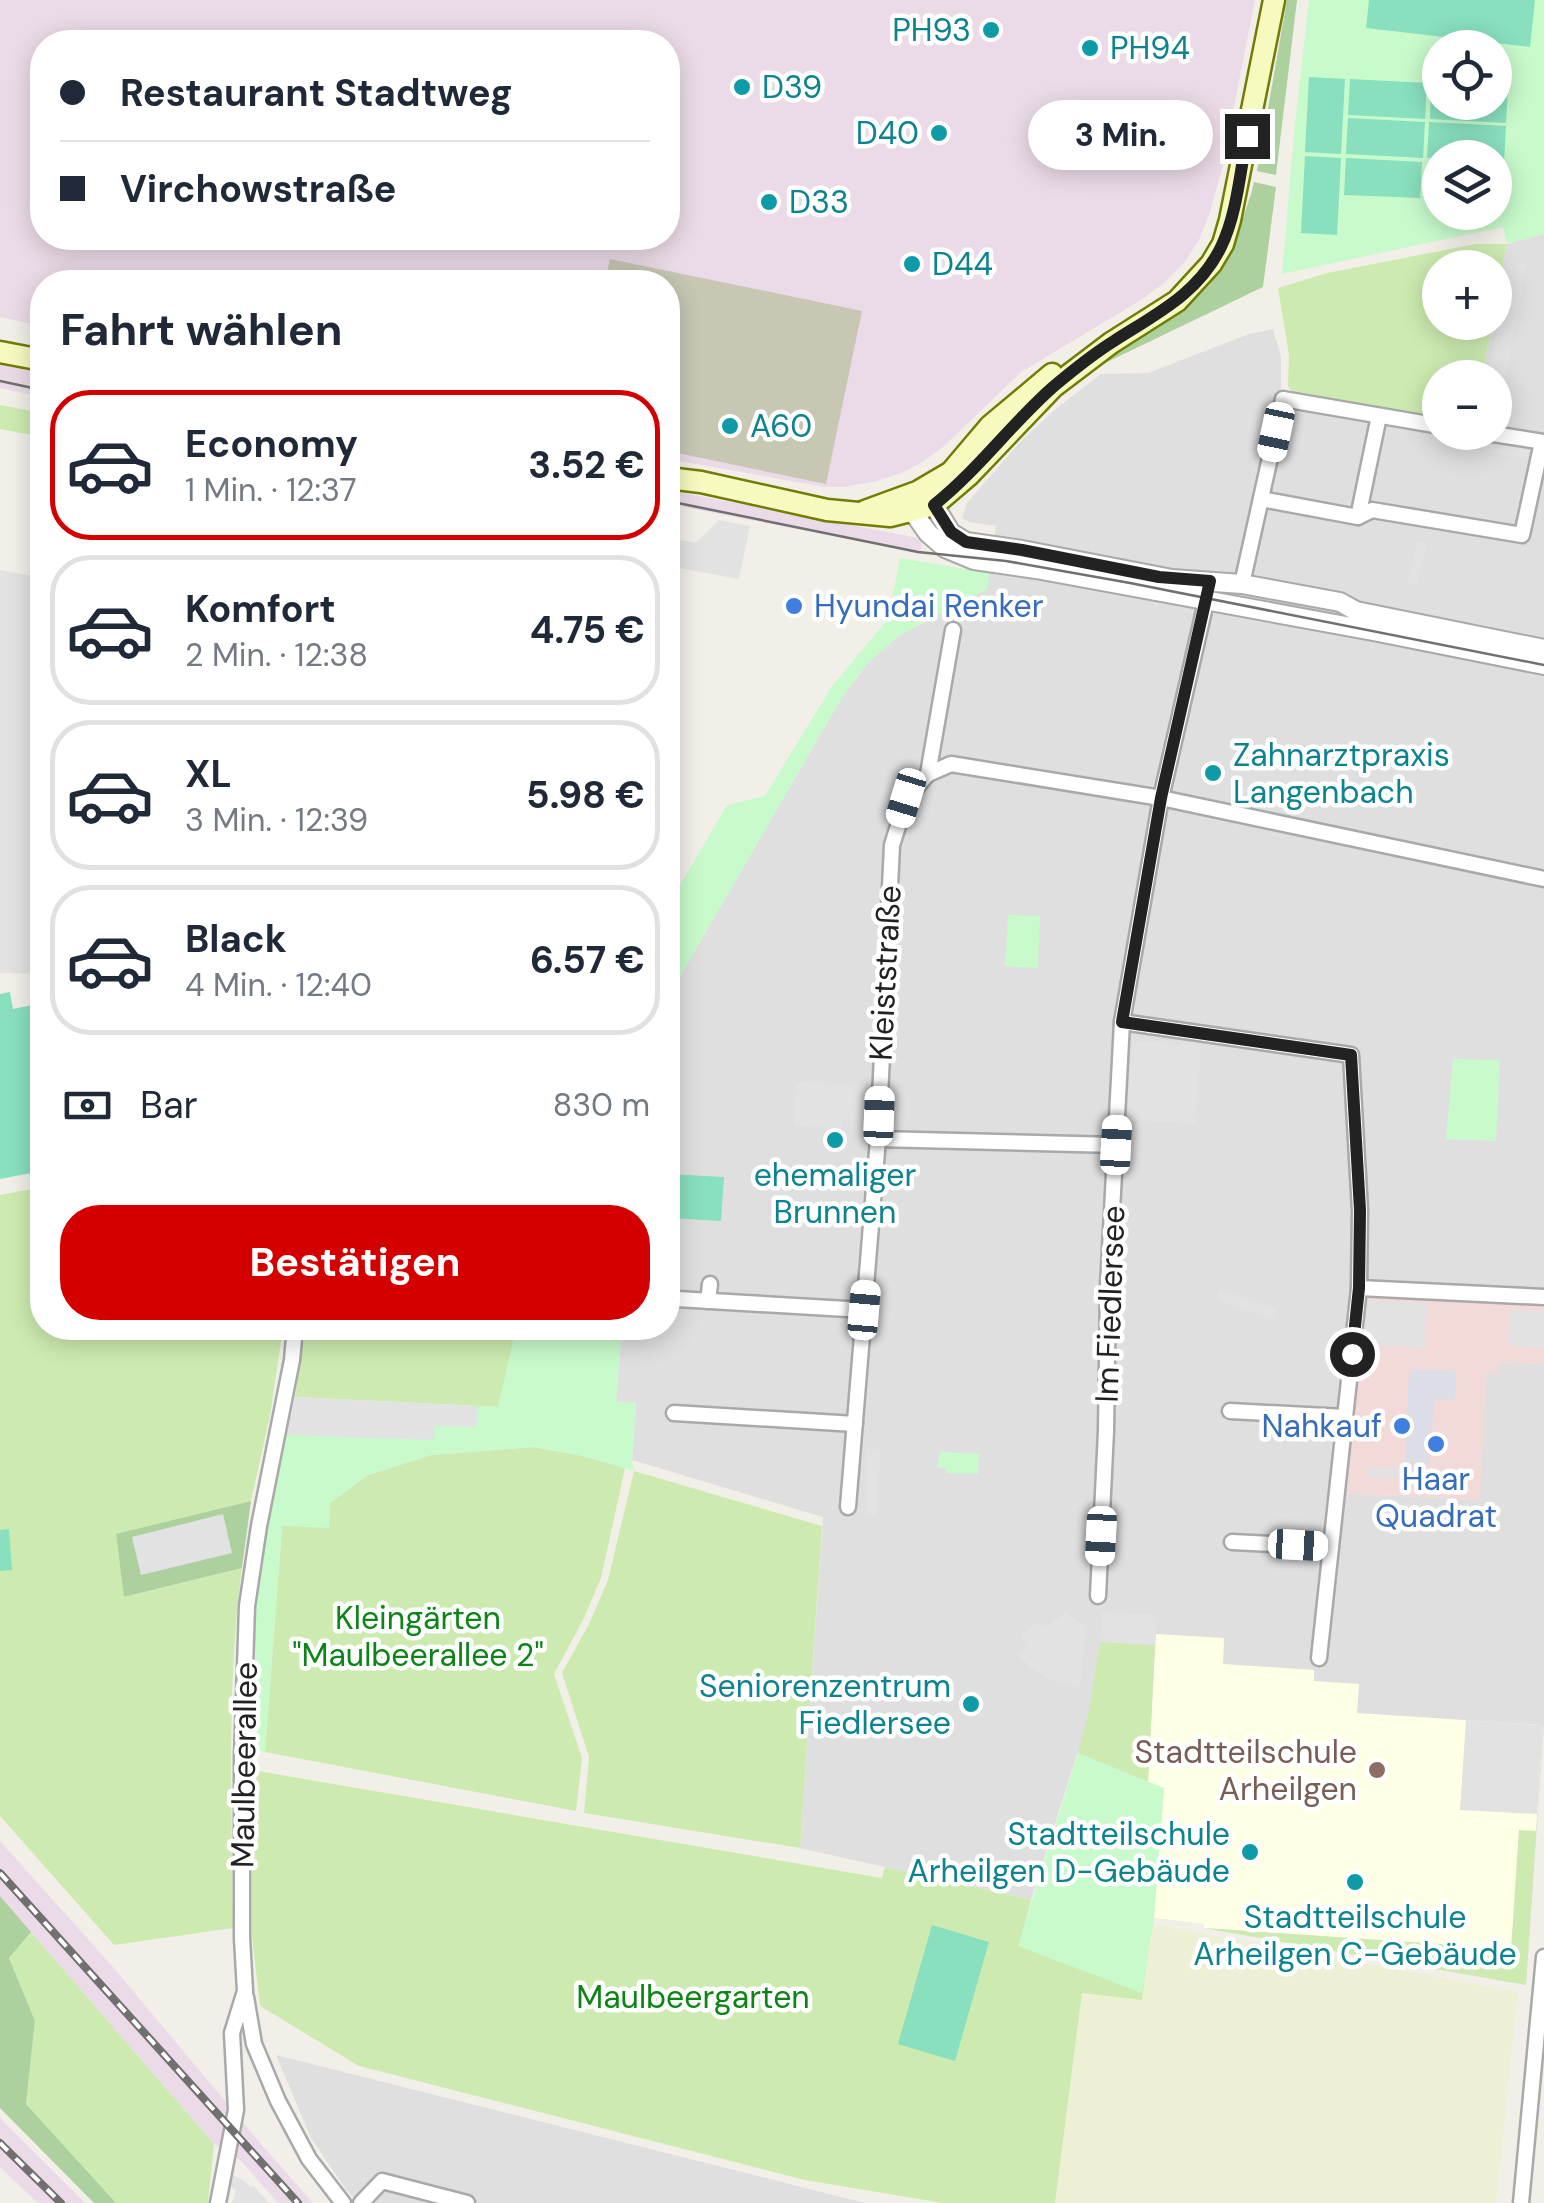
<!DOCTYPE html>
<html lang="de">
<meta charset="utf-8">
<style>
:root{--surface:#fff;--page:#f2f2f3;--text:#1f2937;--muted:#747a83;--line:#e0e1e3;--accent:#d40000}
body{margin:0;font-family:"DM Sans",sans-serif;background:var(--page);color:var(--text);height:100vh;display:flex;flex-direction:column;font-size:38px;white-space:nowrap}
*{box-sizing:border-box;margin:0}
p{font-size:32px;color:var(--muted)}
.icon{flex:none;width:55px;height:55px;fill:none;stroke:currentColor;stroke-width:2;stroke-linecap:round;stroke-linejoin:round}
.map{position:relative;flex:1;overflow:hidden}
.sheet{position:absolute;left:30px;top:270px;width:650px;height:1070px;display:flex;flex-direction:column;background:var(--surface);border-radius:40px;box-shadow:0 5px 25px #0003}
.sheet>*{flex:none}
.top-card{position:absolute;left:30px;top:30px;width:650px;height:220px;border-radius:40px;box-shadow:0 5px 25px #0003;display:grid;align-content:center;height:220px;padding:0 30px;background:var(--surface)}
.tools{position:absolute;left:1422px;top:30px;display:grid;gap:20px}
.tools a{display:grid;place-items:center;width:90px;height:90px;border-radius:50%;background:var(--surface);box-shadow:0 5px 25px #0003;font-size:50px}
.end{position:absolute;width:45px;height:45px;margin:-22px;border:12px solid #222;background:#fff;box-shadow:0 0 0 5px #fff}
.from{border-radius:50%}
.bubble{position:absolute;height:70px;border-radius:35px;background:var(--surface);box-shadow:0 5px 25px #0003;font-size:32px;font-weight:700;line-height:70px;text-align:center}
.car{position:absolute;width:30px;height:60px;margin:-30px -15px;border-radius:12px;box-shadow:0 0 8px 2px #0007;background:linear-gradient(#fff 24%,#345 0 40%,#fff 0 76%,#345 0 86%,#fff 0)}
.top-card b{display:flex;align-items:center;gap:35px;height:95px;font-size:38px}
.top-card b+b{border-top:2px solid var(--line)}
.top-card i{width:25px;height:25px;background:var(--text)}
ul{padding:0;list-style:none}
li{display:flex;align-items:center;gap:30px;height:150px;margin:0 20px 15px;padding:0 10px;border:5px solid var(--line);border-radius:40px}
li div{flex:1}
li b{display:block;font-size:38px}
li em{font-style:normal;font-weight:700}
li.current{border-color:var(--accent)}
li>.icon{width:90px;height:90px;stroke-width:1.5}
h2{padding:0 30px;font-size:45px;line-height:120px}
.pay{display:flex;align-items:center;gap:25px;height:110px;padding:0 30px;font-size:38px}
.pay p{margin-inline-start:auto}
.button{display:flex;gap:20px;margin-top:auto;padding:20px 30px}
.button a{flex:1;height:115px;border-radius:40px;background:var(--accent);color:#fff;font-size:40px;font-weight:700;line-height:115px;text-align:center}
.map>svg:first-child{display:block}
.residential{fill:#e0dfdf}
.commercial{fill:#f2dad9}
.industrial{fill:#ebdbe8;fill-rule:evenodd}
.education{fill:#ffffe5}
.construction{fill:#c7c7b4}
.farmland{fill:#eef0d5}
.grass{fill:#cdebb0}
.forest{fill:#add19e}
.park{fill:#c8facc;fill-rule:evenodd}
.pitch{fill:#88e0be}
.parking{fill:#e2e2e2}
.plaza{fill:#dddde8}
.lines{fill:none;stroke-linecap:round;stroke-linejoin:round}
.minor-casing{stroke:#a9a9a9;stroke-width:19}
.tertiary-casing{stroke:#a9a9a9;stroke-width:22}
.secondary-casing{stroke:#707d05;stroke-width:25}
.minor{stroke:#fff;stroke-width:14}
.tertiary{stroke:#fff;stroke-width:18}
.secondary{stroke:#f7fabf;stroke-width:20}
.tram{stroke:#707070;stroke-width:2.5}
.rail-casing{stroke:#707070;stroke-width:8}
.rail{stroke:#fff;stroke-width:4;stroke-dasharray:11;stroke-linecap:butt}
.route{stroke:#222;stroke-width:12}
.culture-dot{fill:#0f9aa8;stroke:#fff;stroke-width:4}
.shop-dot{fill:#3f7fe0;stroke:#fff;stroke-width:4}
.education-dot{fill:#8d6e63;stroke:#fff;stroke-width:4}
.labels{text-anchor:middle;stroke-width:9;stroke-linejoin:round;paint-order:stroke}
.culture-label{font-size:32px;fill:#0d838f;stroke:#fff;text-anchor:start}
.shop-label{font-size:32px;fill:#366cbe;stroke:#fff;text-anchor:start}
.street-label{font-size:32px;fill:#222;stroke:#fff}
.park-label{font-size:32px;fill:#0c8416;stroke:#fff}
.education-label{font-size:32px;fill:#785e54;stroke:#fff;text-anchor:end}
</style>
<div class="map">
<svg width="1544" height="2203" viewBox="0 0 1544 2203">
<rect width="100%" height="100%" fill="#f2efe9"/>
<g class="residential">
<path d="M 1544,234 L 1544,1297 L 1338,1493 L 1479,1500 L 1486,1372 L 1499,1362 L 1544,1364 L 1544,1725 L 1526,1985 L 1204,1928 L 1204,1924 L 1154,1918 L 1164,1788 L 1077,1754 L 1031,1900 L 800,1848 L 823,1517 L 632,1460 L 636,1404 L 616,1402 L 622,1328 L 668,1328 L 668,997 L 841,699 L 871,659 L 900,635 L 987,589 L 996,526 L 969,522 L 962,518 L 967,503 L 1022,440 L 1057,408 L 1101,374 L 1148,373 L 1249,334 L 1273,329 L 1281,356 L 1281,392 L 1440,419 L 1440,432 L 1495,432 L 1495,378 L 1482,377 L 1492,323 L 1495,322 L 1495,306 L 1507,244 Z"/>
<path d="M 276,2055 L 865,2203 L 358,2203 L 345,2188 L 311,2138 Z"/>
</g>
<path class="commercial" d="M 1359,1288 L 1544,1297 L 1544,1364 L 1499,1362 L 1498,1373 L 1486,1373 L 1480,1500 L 1337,1493 Z"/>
<g class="industrial">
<path d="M 0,0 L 1255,0 L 1221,173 L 1210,212 L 1199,240 L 1184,263 L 1164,283 L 1141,300 L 1021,372 L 943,447 L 921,463 L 899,474 L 873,482 L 844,487 L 825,487 L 668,459 L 668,282 L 42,282 L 42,326 L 0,317 ZM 42,42 L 668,42 L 668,238 L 42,238 Z"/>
<path d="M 0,363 L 42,373 L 42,397 L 0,388 Z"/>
<path d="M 668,490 L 923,539 L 920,553 L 668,504 Z"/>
<path d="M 0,1841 L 112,1966 L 256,2138 L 313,2203 L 278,2203 L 241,2161 L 214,2144 L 31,1932 L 0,1896 Z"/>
<path d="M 0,2118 L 85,2203 L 38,2203 L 0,2167 Z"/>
</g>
<path class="education" d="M 1156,1634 L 1224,1638 L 1223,1664 L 1314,1670 L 1314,1681 L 1359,1684 L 1357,1713 L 1543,1725 L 1536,1831 L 1519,1831 L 1512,1949 L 1204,1928 L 1204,1924 L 1154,1918 L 1164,1789 L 1148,1782 Z"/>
<path class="construction" d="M 610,259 L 862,311 L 826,484 L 668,451 L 668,282 L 605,282 Z"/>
<path class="farmland" d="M 1152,1924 L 1518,1992 L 1496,2203 L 1055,2203 L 1082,1992 L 1142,2000 Z"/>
<g class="grass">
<path d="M 1476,244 L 1507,244 L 1495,306 L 1495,268 L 1440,268 L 1440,322 L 1492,323 L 1482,377 L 1440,378 L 1440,419 L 1293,394 L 1288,386 L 1289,355 L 1278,288 L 1327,273 Z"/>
<path d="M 0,405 L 42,413 L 42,437 L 0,429 Z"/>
<path d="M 42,1187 L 42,1328 L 283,1328 L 270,1416 L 251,1501 L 116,1535 L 125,1597 L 242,1568 C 226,1687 232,1809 233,1928 L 114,1945 L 0,1816 L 0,1195 Z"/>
<path d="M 303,1328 L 516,1328 L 499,1407 L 295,1397 Z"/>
<path d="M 533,1447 L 583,1456 L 625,1468 L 601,1578 L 583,1620 L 554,1674 L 582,1758 L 576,1811 L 265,1752 L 282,1526 L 330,1503 L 368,1475 L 431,1455 Z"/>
<path d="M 634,1471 L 822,1526 L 800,1848 L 584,1813 L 589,1757 L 562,1673 L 590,1622 L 608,1580 Z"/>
<path d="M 1100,1642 L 1155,1645 L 1148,1782 L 1078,1753 L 1089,1711 Z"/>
<path d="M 252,1770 L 882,1878 L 885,1867 L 1031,1900 L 1019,1946 L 1152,1917 L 1142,2000 L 1082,1993 L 1055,2203 L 943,2203 L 805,2180 L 359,2066 L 260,2006 L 252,1937 Z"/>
<path d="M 1519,1830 L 1536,1831 L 1526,1985 L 1204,1928 L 1511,1949 Z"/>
<path d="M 31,1932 L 214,2144 L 208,2203 L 116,2203 L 26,2104 L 35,2021 L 9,1958 Z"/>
</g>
<g class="forest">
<path d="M 1287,0 L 1297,0 L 1276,175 L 1257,171 Z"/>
<path d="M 1254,182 L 1276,187 L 1263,287 L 1101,365 L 1099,362 C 1167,322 1209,303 1240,226 C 1245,211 1251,197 1254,182 Z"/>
<path d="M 251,1501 L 242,1568 L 124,1597 L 116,1534 Z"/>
<path d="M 0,1896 L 31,1932 L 9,1958 L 35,2021 L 26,2104 L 116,2203 L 94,2203 L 0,2108 Z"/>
</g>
<g class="park">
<path d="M 1309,0 L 1544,0 L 1544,234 L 1507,244 L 1503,227 L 1282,274 L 1295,123 ZM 1440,48 L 1495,48 L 1495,102 L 1440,102 ZM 1440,158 L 1495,158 L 1495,212 L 1440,212 Z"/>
<path d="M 900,558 L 989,573 L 987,589 L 900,635 L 867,664 L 841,699 L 668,997 L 668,906 L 727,805 L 765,796 L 832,686 L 888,619 Z"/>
<path d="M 1008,915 L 1040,916 L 1038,968 L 1005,966 Z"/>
<path d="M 1453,1059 L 1500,1060 L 1496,1141 L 1446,1139 Z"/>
<path d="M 516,1328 L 622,1328 L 616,1401 L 636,1403 L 632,1460 L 634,1471 L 583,1456 L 533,1447 L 431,1455 L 368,1475 L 330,1503 L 329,1528 L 282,1526 L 265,1752 L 252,1749 L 256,1606 L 266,1527 L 295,1397 L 498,1407 Z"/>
<path d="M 940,1452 L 979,1454 L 978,1474 L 946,1473 L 946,1469 L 937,1467 Z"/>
<path d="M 1078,1753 L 1164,1788 L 1154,1918 L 1142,1993 L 1018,1946 Z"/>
</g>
<g class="pitch">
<path d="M 1369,0 L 1535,0 L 1530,47 L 1366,28 Z"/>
<path d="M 1309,77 L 1345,79 L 1341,154 L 1305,152 Z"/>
<path d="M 1350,79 L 1427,83 L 1425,119 L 1348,115 Z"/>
<path d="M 1431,83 L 1440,84 L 1440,102 L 1495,102 L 1495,86 L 1508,87 L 1506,123 L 1430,119 Z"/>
<path d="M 1348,118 L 1425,122 L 1423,158 L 1346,154 Z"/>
<path d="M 1429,122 L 1506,126 L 1504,162 L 1495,162 L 1495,158 L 1427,158 Z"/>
<path d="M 1305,156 L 1341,158 L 1337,235 L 1301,233 Z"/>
<path d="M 1346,158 L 1422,162 L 1420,198 L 1344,195 Z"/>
<path d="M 10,992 L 13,1009 L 42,1003 L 42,1171 L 0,1179 L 0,994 Z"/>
<path d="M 668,1174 L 724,1177 L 721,1221 L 668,1218 Z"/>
<path d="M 9,1529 L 12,1570 L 0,1571 L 0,1530 Z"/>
<path d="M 932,1925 L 989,1942 L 955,2061 L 898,2044 Z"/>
</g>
<g class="parking">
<path d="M 1509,262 L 1526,265 L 1499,416 L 1495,415 L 1495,378 L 1488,377 Z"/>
<path d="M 1485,433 L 1534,440 L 1530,459 L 1483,452 Z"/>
<path d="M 719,520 L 750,526 L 739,579 L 668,566 L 668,538 L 696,543 Z"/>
<path d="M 1417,541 L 1427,543 L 1417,585 L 1407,583 Z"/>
<path d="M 0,570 L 42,578 L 42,974 L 0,973 Z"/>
<path d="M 1132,1041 L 1201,1045 L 1195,1124 L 1127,1120 Z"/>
<path d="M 796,1082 L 865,1085 L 863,1121 L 842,1120 L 841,1128 L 794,1126 Z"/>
<path d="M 1219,1289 L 1276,1308 L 1277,1320 L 1218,1301 Z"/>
<path d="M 1365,1300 L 1427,1304 L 1425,1348 L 1362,1345 Z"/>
<path d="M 1510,1310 L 1544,1312 L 1544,1348 L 1508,1346 Z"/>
<path d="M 295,1397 L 478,1406 L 477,1427 L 435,1426 L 434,1440 L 287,1435 Z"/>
<path d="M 867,1449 L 880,1449 L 877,1517 L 865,1516 Z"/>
<path d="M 1368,1467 L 1464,1471 L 1464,1481 L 1368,1477 Z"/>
<path d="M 223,1514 L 232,1553 L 141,1575 L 132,1537 Z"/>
<path d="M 1065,1612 L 1086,1627 L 1080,1688 L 1050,1680 L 1033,1669 L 1017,1654 L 1028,1646 L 1020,1636 L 1038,1622 L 1045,1629 Z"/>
<path d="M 1102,1612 L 1157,1615 L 1155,1645 L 1100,1642 Z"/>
<path d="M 1466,1720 L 1543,1725 L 1537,1814 L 1460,1810 Z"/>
<path d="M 231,2174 L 243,2180 L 251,2187 L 254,2186 L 269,2203 L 232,2203 L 236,2191 L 229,2184 Z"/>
</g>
<path class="plaza" d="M 1409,1369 L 1456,1371 L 1455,1400 L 1434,1399 L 1430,1465 L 1405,1464 Z"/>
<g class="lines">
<defs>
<g id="minor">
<path d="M 1480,432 L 1544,442"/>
<path d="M 1261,499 L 1358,517 L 1372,510 L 1522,535 L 1542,442"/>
<path d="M 1358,517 L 1379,416"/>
<path d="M 1242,584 L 1283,399 L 1440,426"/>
<path d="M 928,774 L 951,764 L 1161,798 L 1544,879"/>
<path d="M 1122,1022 L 1351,1055 L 1360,1210 L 1359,1288 L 1319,1658"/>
<path d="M 878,1139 L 1116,1145"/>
<path d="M 1359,1288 L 1544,1297"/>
<path d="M 677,1299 L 864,1310"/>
<path d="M 708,1301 L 710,1284"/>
<path d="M 1230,1411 L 1345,1417"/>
<path d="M 674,1413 L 855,1424"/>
<path d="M 848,1507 L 878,1139 L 892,845 L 907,798 L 928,774 L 953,630"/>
<path d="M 1232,1542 L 1331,1547"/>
<path d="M 1098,1596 L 1106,1431 L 1108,1287 L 1122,1022 L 1161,798 L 1206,602"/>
<path d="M 246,1997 L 254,2044 L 278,2101 L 309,2159 L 343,2203"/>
<path d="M 218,2203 L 236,2110 L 232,2033 L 245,1991 L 242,1938 L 242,1758 L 247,1606 L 259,1526 L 292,1360 L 295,1328"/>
<path d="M 361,2203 L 382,2181 L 467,2203"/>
<path d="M 1521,2203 L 1544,1957"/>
</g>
<path id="tertiary" d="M 1544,649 L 1356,611 L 1340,602 L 1242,584 L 1172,579 L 1022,550 L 966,542 L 951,533 L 934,505 L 917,492 L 913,512 L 928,533 L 945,548 L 974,560 L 1036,569 L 1373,631 L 1544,665"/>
<g id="secondary">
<path d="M 0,352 L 42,360"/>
<path d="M 668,478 L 701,482 L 827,510 L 890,516 L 934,505 L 968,476 L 1053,387 L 1111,343 L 1177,301 L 1211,264 L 1223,244 L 1230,220 L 1274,0"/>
<path d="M 865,511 L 917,492 L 951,472 L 990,426 L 1052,374"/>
</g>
</defs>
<use href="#minor" class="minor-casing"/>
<use href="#tertiary" class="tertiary-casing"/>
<use href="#secondary" class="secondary-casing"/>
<use href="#minor" class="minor"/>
<use href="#tertiary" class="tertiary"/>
<use href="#secondary" class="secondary"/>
<g class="tram">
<path d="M 0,381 L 42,390"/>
<path d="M 668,501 L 918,552 L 1006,561 L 1130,583 L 1544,665"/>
</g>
<defs>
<g id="rail">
<path d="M 0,1873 L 298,2203"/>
<path d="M 0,2143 L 61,2203"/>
</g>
</defs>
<use href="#rail" class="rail-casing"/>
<use href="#rail" class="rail"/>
</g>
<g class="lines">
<path class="route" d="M 1247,136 C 1240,172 1237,214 1221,247 C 1198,294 1156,314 1114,341 C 1093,354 1072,371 1053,387 C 1011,424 978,470 934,505 L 951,532 L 966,542 L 1022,550 L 1159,577 L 1210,581 L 1161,798 L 1122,1022 L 1351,1055 L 1360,1210 L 1359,1288 L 1352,1354"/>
</g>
<g class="culture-dot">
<circle cx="991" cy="30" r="10"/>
<circle cx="1090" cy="48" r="10"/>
<circle cx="742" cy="87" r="10"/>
<circle cx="939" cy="133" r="10"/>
<circle cx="769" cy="202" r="10"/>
<circle cx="912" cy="264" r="10"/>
<circle cx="730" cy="426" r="10"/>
<circle cx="1213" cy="773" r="10"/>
<circle cx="835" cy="1140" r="10"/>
<circle cx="971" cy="1704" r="10"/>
<circle cx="1250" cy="1852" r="10"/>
<circle cx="1355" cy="1882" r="10"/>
</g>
<g class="shop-dot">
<circle cx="794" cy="606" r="10"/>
<circle cx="1402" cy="1426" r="10"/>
<circle cx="1436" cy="1444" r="10"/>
</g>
<circle class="education-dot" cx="1377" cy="1770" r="10"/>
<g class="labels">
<g class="culture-label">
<text x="971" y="41" text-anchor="end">PH93</text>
<text x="1110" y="59">PH94</text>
<text x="762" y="98">D39</text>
<text x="919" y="144" text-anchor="end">D40</text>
<text x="789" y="213">D33</text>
<text x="932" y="275">D44</text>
<text x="750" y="437">A60</text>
<text x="1233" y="766">Zahnarztpraxis<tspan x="1233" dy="37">Langenbach</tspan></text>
<text x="835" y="1186" text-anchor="middle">ehemaliger<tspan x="835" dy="37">Brunnen</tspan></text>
<text x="951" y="1697" text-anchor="end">Seniorenzentrum<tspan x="951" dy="37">Fiedlersee</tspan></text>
<text x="1230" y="1845" text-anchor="end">Stadtteilschule<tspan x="1230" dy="37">Arheilgen D-Gebäude</tspan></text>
<text x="1355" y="1928" text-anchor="middle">Stadtteilschule<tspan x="1355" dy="37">Arheilgen C-Gebäude</tspan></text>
</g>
<g class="shop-label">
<text x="814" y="617">Hyundai Renker</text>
<text x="1382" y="1437" text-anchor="end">Nahkauf</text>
<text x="1436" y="1490" text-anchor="middle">Haar<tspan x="1436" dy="37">Quadrat</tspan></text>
</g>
<g class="street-label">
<text transform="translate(885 973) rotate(-87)" y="11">Kleiststraße</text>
<text transform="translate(1110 1304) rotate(-88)" y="11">Im Fiedlersee</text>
<text transform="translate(244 1765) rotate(-89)" y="11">Maulbeerallee</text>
</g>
<g class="park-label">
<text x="418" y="1629">Kleingärten<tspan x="418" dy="37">"Maulbeerallee 2"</tspan></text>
<text x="693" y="2008">Maulbeergarten</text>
</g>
<g class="education-label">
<text x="1357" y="1763">Stadtteilschule<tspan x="1357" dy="37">Arheilgen</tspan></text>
</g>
</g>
</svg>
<div class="tools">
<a><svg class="icon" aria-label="locate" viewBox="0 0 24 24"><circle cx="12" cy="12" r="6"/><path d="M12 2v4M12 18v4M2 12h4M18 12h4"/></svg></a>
<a><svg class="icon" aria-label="layers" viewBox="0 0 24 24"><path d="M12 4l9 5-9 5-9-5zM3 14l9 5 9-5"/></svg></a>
<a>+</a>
<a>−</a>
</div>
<i class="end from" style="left:1352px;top:1354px"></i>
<i class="end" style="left:1247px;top:136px"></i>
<div class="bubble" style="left:1028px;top:100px;width:185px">3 Min.</div>
<i class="car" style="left:1276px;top:432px;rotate:192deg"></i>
<i class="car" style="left:906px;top:798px;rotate:197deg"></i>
<i class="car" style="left:879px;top:1116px;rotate:2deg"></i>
<i class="car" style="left:1116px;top:1145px;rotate:3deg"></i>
<i class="car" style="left:864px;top:1310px;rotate:5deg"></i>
<i class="car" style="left:1101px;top:1536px;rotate:183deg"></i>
<i class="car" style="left:1298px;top:1545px;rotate:93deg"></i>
<div class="top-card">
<b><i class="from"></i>Restaurant Stadtweg</b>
<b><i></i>Virchowstraße</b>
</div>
<section class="sheet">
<h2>Fahrt wählen</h2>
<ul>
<li class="current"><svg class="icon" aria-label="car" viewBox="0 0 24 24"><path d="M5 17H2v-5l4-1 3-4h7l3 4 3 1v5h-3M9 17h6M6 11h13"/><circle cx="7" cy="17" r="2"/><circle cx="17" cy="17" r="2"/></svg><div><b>Economy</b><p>1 Min. · 12:37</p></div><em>3.52 €</em></li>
<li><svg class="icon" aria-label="car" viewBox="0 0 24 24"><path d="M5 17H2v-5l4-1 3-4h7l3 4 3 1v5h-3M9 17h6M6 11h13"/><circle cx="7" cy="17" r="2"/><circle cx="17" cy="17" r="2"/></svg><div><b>Komfort</b><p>2 Min. · 12:38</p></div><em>4.75 €</em></li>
<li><svg class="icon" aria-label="car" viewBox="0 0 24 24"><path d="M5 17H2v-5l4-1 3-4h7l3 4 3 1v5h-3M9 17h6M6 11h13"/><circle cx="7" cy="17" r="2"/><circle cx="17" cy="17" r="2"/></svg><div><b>XL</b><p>3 Min. · 12:39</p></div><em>5.98 €</em></li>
<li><svg class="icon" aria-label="car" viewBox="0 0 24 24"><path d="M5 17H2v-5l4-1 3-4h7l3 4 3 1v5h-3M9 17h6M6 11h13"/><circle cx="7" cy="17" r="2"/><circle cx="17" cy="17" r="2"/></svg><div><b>Black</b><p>4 Min. · 12:40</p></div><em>6.57 €</em></li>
</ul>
<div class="pay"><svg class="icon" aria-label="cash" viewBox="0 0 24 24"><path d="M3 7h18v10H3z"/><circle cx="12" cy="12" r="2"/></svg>Bar<p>830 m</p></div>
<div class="button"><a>Bestätigen</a></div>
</section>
</div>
